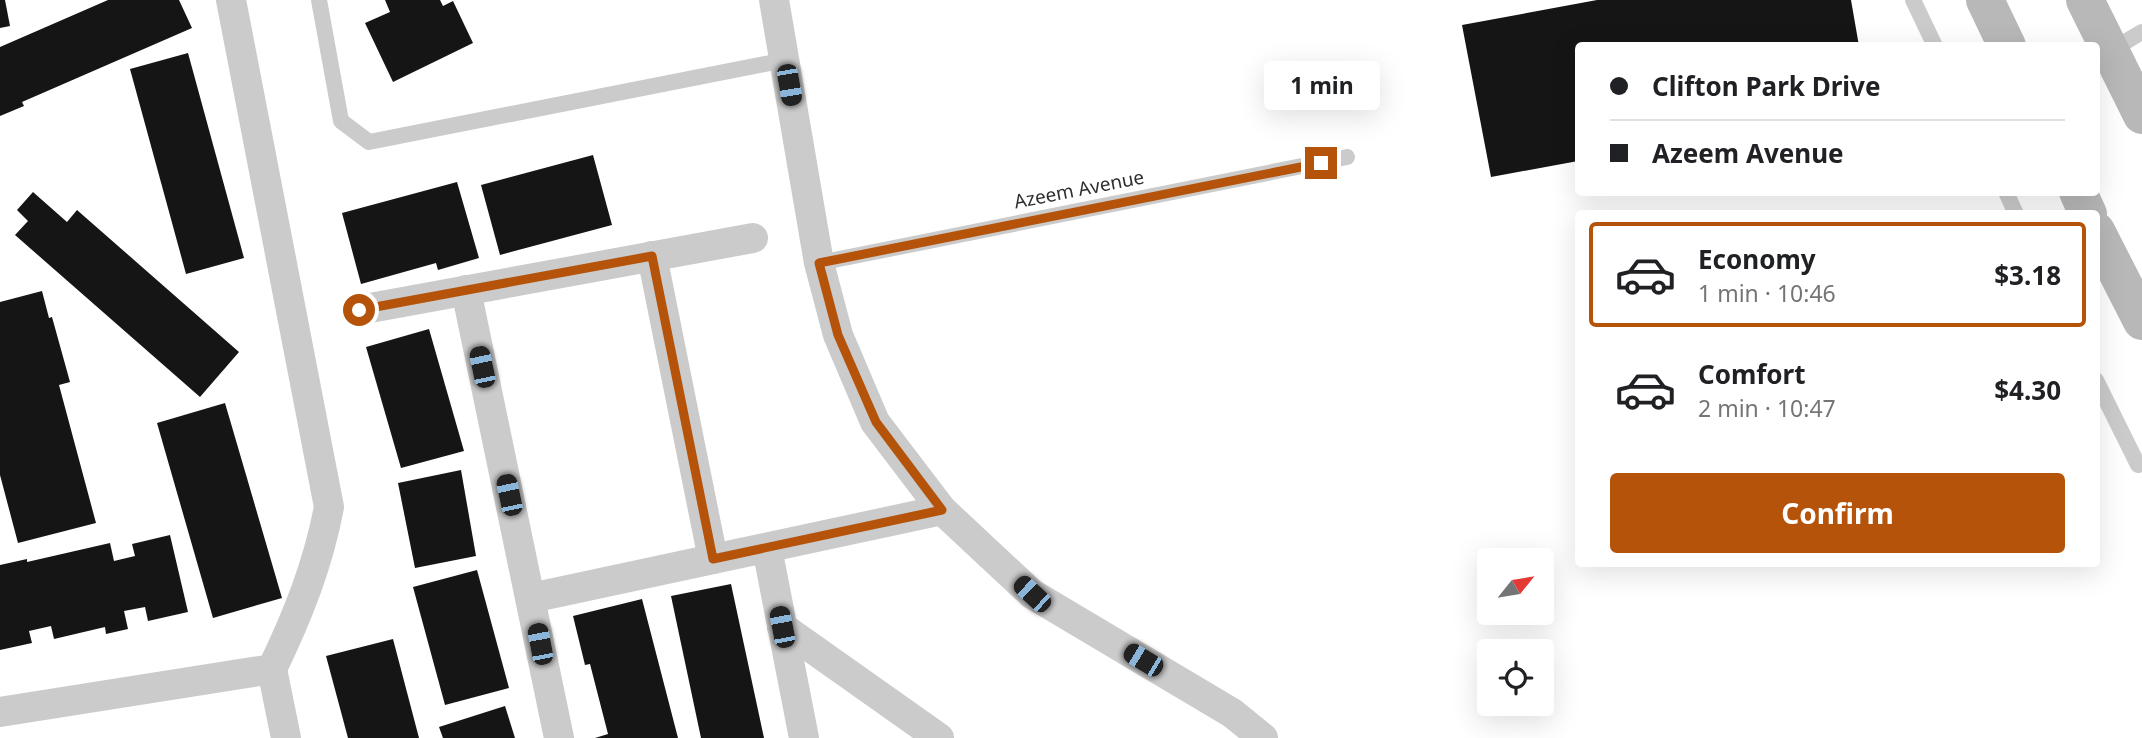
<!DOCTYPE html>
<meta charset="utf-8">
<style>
:root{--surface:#fff;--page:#f2f2f2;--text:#202124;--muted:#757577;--line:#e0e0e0;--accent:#b45309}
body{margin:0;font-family:"Noto Sans",sans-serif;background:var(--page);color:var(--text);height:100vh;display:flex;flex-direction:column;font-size:26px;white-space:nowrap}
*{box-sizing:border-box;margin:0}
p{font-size:23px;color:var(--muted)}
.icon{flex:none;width:38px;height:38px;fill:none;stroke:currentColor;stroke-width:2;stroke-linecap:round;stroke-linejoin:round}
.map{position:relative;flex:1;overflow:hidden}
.panel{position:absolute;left:1575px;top:210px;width:525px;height:357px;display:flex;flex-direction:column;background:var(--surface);border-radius:7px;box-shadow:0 7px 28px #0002}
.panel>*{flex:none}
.hud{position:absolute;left:1575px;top:42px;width:525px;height:154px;border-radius:7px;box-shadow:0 7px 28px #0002;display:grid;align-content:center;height:154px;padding:0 35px;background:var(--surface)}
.needle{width:46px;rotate:60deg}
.controls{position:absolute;left:1477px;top:548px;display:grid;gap:14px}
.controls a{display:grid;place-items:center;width:77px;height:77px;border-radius:7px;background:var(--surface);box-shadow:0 7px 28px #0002;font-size:35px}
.end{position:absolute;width:32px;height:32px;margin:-16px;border:9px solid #b45309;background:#fff;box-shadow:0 0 0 4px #fff}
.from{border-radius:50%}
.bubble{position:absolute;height:49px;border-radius:7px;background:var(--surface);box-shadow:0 7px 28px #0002;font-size:23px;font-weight:700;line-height:49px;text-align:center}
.car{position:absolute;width:21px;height:42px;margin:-21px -10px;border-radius:9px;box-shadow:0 0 5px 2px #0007;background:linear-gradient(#222 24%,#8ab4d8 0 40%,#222 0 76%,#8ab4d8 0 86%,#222 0)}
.hud b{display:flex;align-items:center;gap:24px;height:66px;font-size:26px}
.hud b+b{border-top:2px solid var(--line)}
.hud i{width:18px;height:18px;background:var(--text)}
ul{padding:12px 0 0;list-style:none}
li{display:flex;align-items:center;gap:21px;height:105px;margin:0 14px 10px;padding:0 21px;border:4px solid transparent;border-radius:7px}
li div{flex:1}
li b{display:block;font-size:26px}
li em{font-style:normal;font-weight:700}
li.selected{border-color:var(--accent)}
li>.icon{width:63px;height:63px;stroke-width:1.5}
.button{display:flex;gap:14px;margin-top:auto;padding:14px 35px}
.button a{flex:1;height:80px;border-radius:7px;background:var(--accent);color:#fff;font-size:28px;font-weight:700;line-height:80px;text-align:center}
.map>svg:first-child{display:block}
.building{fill:#151515}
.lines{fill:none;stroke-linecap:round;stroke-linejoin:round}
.service{stroke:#cbcbcb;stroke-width:16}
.minor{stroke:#cbcbcb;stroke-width:30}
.secondary{stroke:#b8b8b8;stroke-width:38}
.route{stroke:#b45309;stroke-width:9}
.labels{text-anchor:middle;stroke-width:7;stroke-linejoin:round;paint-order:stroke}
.street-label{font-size:19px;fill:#2e2e2e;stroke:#fff}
</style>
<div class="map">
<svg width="2142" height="738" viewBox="0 0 2142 738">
<rect width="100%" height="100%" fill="#fff"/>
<g class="building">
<path d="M 0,0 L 5,0 L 10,26 L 0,28 Z"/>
<path d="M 108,0 L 179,0 L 192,28 L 22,102 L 24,106 L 0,116 L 0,47 Z"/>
<path d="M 385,0 L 440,0 L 443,6 L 453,1 L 473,43 L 393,82 L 365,23 L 390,12 Z"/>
<path d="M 1597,0 L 1851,0 L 1859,46 L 1578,46 L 1578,161 L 1491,177 L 1462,25 Z"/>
<path d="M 188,53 L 244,258 L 186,274 L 130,69 Z"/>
<path d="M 593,155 L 612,225 L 500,255 L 481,185 Z"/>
<path d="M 457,182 L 479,258 L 438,270 L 436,263 L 361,284 L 342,213 Z"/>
<path d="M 33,192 L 67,222 L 77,210 L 239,352 L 200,397 L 15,235 L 28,221 L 17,210 Z"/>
<path d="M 42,291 L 49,318 L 52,317 L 70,382 L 59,385 L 96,523 L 18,543 L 0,475 L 0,302 Z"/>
<path d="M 429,329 L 464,451 L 401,468 L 366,347 Z"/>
<path d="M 225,403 L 282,598 L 213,618 L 157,423 Z"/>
<path d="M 461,470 L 476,556 L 415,568 L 398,483 Z"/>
<path d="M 170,535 L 188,612 L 148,621 L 145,607 L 124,611 L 128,629 L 106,634 L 105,627 L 54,639 L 51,626 L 29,631 L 32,643 L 0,650 L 0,565 L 27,559 L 27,562 L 110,543 L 114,561 L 135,556 L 132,544 Z"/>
<path d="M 477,570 L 509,688 L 445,705 L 413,587 Z"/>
<path d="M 731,584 L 764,738 L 701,738 L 671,596 Z"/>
<path d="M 642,599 L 678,738 L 595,738 L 608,734 L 590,664 L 585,665 L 573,616 Z"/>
<path d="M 393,639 L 419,738 L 348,738 L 326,656 Z"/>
<path d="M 505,706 L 515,738 L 443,738 L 439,727 Z"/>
</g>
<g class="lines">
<g class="service">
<path d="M 319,0 L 341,121 L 369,142 L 785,60"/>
<path d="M 1913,0 L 1935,46"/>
<path d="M 2110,51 L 2142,32"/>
<path d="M 2006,192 L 2016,214"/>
<path d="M 819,263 L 1347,157"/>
<path d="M 2096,380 L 2138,465"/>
</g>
<g class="minor">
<path d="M 774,0 L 819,263 L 838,335 L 875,422 L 942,510 L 1032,594 L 1232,713 L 1263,738"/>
<path d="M 652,256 L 713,559"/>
<path d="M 466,290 L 559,738"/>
<path d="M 359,310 L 753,238"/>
<path d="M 767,548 L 804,738"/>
<path d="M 531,598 L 942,510"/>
<path d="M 782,627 L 939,738"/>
<path d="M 272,669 L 286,738"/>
<path d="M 0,712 L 272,669 C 298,615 318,565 329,507 L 231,0"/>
</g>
<g class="secondary">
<path d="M 1985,0 L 2007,46"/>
<path d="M 2085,0 L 2142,115"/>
<path d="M 2078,192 L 2088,214"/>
<path d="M 2096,231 L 2142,321"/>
</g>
</g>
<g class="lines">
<path class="route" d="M 359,310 L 652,256 L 713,559 L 942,510 L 876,422 L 838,335 L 819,263 L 1321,163"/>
</g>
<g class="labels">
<g class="street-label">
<text transform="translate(1079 189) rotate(-11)" y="7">Azeem Avenue</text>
</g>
</g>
</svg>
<div class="controls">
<a><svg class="needle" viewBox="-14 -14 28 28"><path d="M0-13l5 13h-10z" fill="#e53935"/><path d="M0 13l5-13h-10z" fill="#757577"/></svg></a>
<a><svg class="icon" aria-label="locate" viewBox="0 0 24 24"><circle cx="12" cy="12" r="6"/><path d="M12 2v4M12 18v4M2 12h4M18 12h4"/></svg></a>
</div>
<i class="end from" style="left:359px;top:310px"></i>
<i class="end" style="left:1321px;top:163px"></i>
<div class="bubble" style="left:1264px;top:61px;width:116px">1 min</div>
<i class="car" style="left:789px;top:85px;rotate:170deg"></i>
<i class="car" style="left:482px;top:367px;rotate:348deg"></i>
<i class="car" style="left:509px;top:495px;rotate:348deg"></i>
<i class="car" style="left:1032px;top:594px;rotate:313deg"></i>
<i class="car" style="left:782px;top:627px;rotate:349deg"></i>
<i class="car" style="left:540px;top:644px;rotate:349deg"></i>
<i class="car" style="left:1143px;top:660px;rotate:301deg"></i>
<div class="hud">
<b><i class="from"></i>Clifton Park Drive</b>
<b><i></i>Azeem Avenue</b>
</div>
<section class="panel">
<ul>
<li class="selected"><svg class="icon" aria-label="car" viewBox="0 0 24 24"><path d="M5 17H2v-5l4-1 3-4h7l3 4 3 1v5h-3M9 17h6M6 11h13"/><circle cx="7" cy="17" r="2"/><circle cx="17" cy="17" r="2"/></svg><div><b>Economy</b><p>1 min · 10:46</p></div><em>$3.18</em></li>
<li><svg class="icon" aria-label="car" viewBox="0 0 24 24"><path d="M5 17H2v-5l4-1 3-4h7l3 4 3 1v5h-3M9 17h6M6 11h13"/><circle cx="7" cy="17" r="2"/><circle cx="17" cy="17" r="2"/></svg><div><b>Comfort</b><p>2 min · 10:47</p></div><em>$4.30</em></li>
</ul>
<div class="button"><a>Confirm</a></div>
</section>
</div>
